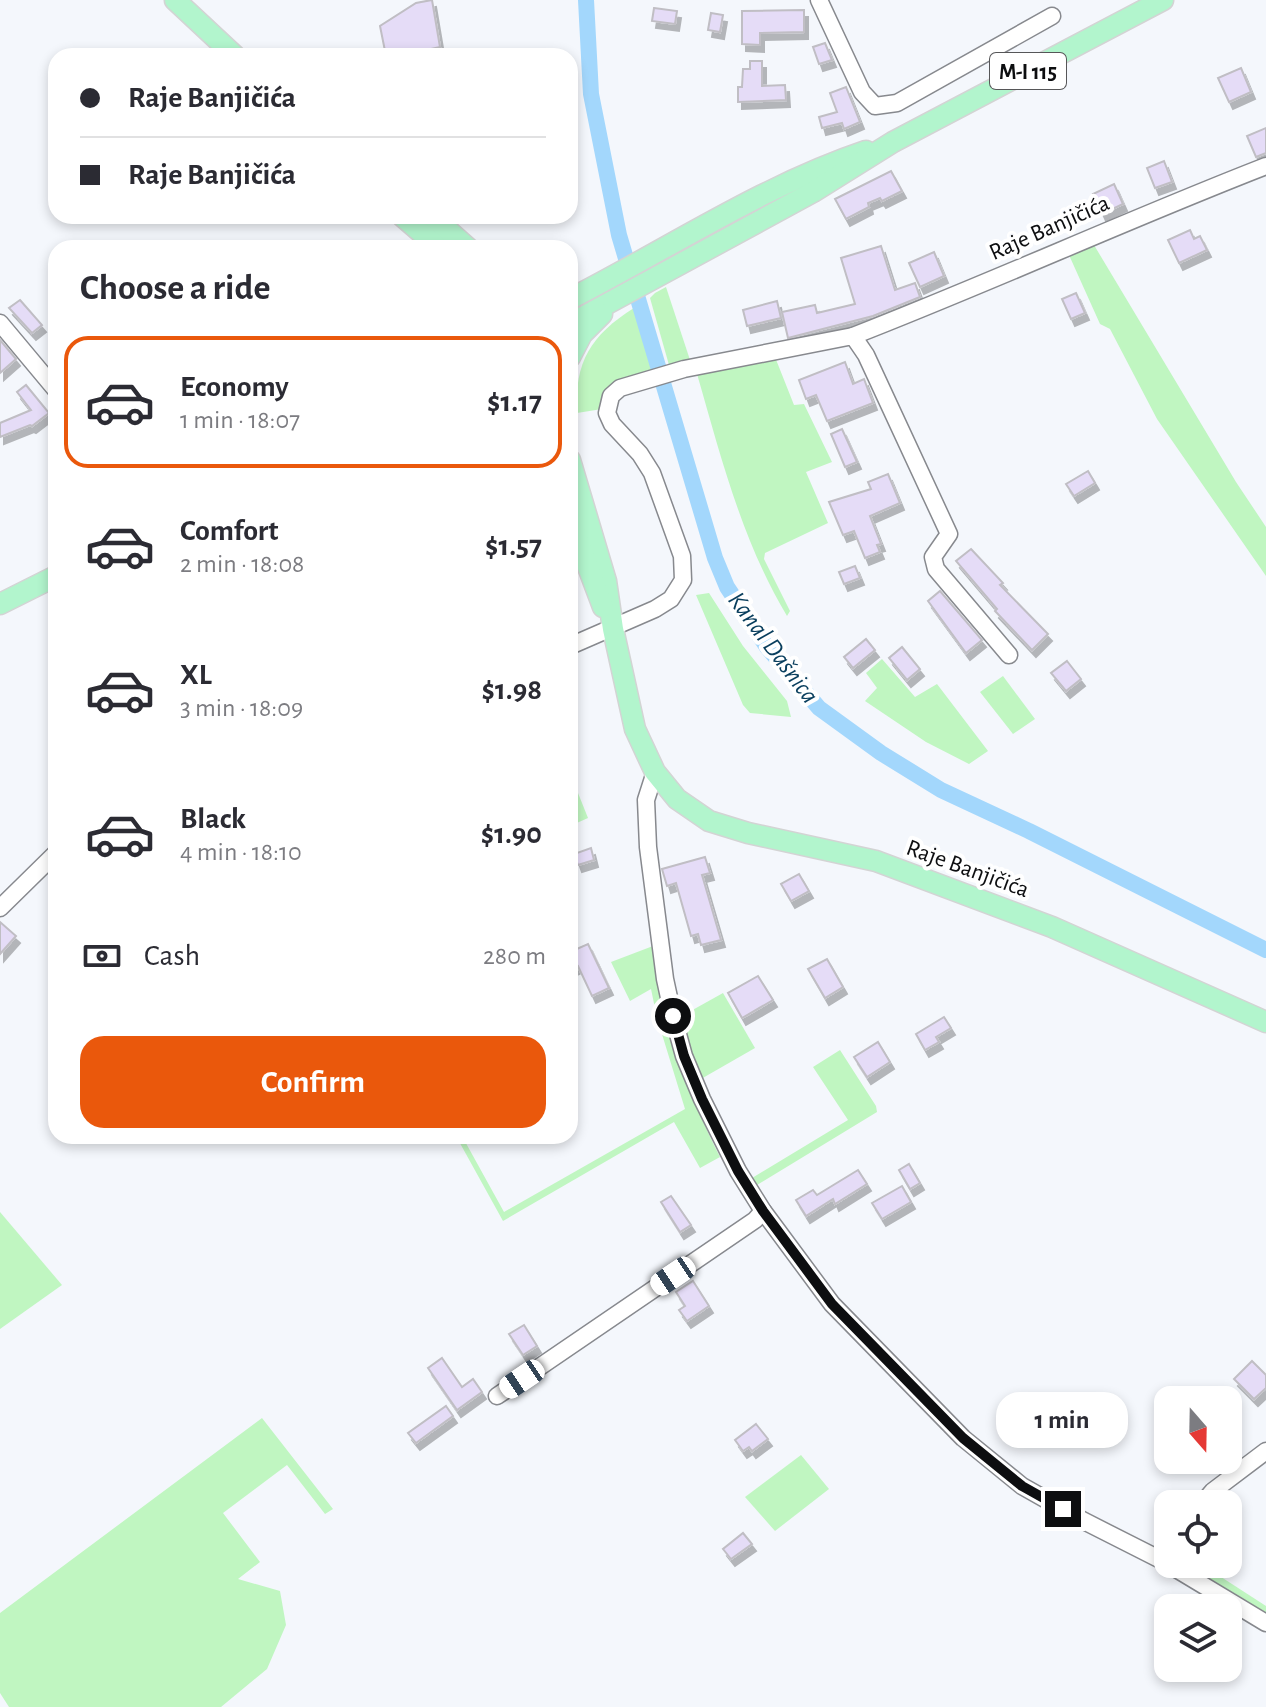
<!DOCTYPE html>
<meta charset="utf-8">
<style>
:root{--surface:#fff;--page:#f7f7f7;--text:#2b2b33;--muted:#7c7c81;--line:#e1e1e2;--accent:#ea580c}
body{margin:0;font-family:"Alegreya Sans",sans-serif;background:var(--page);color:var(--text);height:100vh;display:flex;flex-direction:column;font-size:30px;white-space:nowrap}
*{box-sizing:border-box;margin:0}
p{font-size:26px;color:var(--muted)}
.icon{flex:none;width:44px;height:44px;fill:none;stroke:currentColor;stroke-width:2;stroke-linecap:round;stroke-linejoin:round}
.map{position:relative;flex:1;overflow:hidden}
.side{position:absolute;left:48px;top:240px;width:530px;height:904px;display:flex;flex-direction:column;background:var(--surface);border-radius:24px;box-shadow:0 4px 12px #0003}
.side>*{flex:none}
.hud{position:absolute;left:48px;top:48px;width:530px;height:176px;border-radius:24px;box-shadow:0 4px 12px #0003;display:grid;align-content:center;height:176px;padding:0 32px;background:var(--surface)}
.needle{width:52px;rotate:160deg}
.buttons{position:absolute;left:1154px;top:1386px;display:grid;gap:16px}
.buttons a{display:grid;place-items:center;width:88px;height:88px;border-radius:16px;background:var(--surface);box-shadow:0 4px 12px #0003;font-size:40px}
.end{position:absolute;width:36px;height:36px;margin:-18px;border:10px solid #0d0e10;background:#fff;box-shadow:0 0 0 4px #fff}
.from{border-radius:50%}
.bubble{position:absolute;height:56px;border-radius:24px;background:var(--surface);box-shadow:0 4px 12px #0003;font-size:26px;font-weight:700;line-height:56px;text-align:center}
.car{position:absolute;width:24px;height:48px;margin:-24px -12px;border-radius:10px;box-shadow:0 0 6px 2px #0007;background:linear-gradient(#fff 24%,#345 0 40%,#fff 0 76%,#345 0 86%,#fff 0)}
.hud b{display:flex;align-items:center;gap:28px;height:76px;font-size:30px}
.hud b+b{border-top:2px solid var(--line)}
.hud i{width:20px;height:20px;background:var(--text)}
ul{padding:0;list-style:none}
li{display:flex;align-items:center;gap:24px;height:132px;margin:0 16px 12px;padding:0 16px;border:4px solid transparent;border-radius:24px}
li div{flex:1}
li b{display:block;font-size:30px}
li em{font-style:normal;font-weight:700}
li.active{border-color:var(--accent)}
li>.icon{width:72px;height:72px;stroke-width:1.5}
h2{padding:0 32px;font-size:36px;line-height:96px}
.pay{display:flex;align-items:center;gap:20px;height:88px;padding:0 32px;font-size:30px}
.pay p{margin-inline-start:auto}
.primary-button{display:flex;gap:16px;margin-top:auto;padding:16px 32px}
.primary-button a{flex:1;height:92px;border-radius:24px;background:var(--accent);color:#fff;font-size:32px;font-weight:700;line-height:92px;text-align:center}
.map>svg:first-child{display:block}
.green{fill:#c0f6c1}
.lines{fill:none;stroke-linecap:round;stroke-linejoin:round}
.canal{stroke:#a3d7fc;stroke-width:16}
.building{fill:#e5dcf7;stroke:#c0bec4;stroke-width:2;filter:url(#shadow)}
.minor-casing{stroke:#87898e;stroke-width:19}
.major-casing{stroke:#d3d4d4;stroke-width:23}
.minor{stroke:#fff;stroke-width:16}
.major{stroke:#b2f5cd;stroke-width:20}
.route{stroke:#0d0e10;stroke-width:10}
.labels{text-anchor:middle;stroke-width:8;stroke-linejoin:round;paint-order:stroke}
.shield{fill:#fff;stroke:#565658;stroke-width:2}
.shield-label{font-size:22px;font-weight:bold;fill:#0d0e10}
.street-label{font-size:24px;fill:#0d0e10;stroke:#fff}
.water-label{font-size:26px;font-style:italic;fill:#093e5d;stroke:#fff}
</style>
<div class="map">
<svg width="1266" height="1707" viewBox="0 0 1266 1707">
<defs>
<filter id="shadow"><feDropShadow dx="4" dy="7" stdDeviation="0" flood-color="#0004"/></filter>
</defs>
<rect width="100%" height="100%" fill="#f4f7fc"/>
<g class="green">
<path d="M 1094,245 L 1236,482 L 1266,527 L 1266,576 L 1157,419 L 1110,329 L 1100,324 L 1069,255 Z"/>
<path d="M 666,287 L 690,360 L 669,365 L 650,298 L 655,293 Z"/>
<path d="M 634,308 L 653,375 L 602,409 L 577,413 C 574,362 591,335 634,308 Z"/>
<path d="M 775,357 L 794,405 L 804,404 L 832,462 L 806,472 L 828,523 L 765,553 L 764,559 L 790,611 L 787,616 C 742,541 721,457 697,374 Z"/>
<path d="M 709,593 L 743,646 L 787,701 L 791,717 L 750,713 L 743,705 L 696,595 Z"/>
<path d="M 882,659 L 915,697 L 937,684 L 988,751 L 969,764 L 926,742 L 865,701 L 877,688 L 866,673 Z"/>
<path d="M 1003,676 L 1035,719 L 1013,734 L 980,692 Z"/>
<path d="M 576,788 L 588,818 L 570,826 L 570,791 Z"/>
<path d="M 653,946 C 666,1028 683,1083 720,1157 L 700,1168 L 674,1122 L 503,1221 L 456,1136 L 462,1136 L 504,1212 L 685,1109 L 657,1018 L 651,989 L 630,1001 L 611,962 Z"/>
<path d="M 723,993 L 755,1048 L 701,1079 L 680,1017 Z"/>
<path d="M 840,1050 L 876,1106 L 877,1112 L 757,1185 L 752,1178 L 848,1120 L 813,1067 Z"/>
<path d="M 0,1212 L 62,1285 L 0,1329 Z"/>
<path d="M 262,1418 L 333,1509 L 325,1514 L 287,1465 L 223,1513 L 260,1562 L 238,1579 L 280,1591 L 286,1625 L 267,1669 L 221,1707 L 9,1707 L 0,1693 L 0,1613 Z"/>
<path d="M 801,1455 L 829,1489 L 775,1531 L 745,1497 Z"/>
<path d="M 1193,1564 L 1201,1564 L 1266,1606 L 1266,1613 L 1191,1567 Z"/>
</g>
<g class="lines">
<path class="canal" d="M 586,0 L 591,94 L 619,235 L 715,558 L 727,587 L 767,647 L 819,708 L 881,753 L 941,790 L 1029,831 L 1266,950"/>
</g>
<g class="building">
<path d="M 432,0 L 440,47 L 413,53 L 413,56 L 386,56 L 380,26 L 416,3 Z"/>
<path d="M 654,8 L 677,11 L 675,24 L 652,21 Z"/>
<path d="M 804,10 L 804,32 L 760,33 L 760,45 L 742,44 L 742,11 Z"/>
<path d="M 711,13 L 723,15 L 720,32 L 708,30 Z"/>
<path d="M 825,43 L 832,60 L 819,64 L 813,47 Z"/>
<path d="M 750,61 L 762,61 L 762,86 L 785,85 L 786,100 L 738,102 L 738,87 L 742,87 L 743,69 L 750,69 Z"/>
<path d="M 1241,68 L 1251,92 L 1229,102 L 1218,78 Z"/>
<path d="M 846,87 L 860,122 L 844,129 L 842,123 L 822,128 L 819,117 L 837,112 L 830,93 Z"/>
<path d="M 1266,128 L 1266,153 L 1256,157 L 1247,136 Z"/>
<path d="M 1164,161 L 1172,182 L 1155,188 L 1147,168 Z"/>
<path d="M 891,171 L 902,191 L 882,201 L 880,198 L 868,203 L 869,207 L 846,219 L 835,199 Z"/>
<path d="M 1114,184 L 1123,204 L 1102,214 L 1093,194 Z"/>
<path d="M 1190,230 L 1194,239 L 1200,236 L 1207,250 L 1179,263 L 1168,240 Z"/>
<path d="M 881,246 L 895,290 L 915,283 L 920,297 L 873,316 L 788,338 L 782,312 L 815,305 L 817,313 L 855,304 L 841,258 Z"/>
<path d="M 934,252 L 944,276 L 920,287 L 909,263 Z"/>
<path d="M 1076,293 L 1085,313 L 1071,319 L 1062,299 Z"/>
<path d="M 20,300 L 42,325 L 32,333 L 9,308 Z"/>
<path d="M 777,301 L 781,318 L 747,326 L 743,310 Z"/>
<path d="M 0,340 L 16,359 L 0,373 Z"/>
<path d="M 845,362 L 853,384 L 864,379 L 873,403 L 827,421 L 816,395 L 806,399 L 799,380 Z"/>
<path d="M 26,385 L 49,413 L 32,426 L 30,425 L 0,437 L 0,423 L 31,410 L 17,392 Z"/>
<path d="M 842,429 L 857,462 L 845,467 L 831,434 Z"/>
<path d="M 1088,471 L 1095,483 L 1074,496 L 1066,484 Z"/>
<path d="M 888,474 L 900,503 L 870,516 L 881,544 L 877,545 L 880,552 L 865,558 L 854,531 L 843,535 L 829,502 L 871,489 L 868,482 Z"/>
<path d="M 971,549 L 1003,583 L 1000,585 L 1048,634 L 1032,650 L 995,611 L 997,609 L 956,561 Z"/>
<path d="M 855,566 L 860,578 L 844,584 L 839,572 Z"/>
<path d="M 940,591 L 982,640 L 966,653 L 928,601 Z"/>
<path d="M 866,639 L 875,650 L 853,668 L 844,657 Z"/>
<path d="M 902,647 L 920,669 L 907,680 L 889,658 Z"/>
<path d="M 1067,661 L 1081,679 L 1066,691 L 1051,673 Z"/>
<path d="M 591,848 L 594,860 L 578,865 L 574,854 Z"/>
<path d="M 705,857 L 710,873 L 702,875 L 721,940 L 701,945 L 698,934 L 691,936 L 676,883 L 667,886 L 662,869 Z"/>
<path d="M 799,874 L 809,891 L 791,901 L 781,884 Z"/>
<path d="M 0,922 L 16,936 L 0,954 Z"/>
<path d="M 588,944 L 609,988 L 592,996 L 578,966 L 570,969 L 570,952 Z"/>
<path d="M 827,959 L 843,987 L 825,998 L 808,969 Z"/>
<path d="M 758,976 L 773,1000 L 742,1018 L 728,993 Z"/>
<path d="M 944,1017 L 951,1028 L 936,1037 L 939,1042 L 925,1050 L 916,1034 Z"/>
<path d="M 878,1042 L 890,1062 L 867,1077 L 854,1057 Z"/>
<path d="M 909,1164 L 920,1183 L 910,1189 L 899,1170 Z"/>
<path d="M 858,1170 L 867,1184 L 835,1204 L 833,1199 L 806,1216 L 796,1200 L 813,1190 L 817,1195 Z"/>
<path d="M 902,1186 L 911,1202 L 882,1219 L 872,1203 Z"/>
<path d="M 671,1196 L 691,1225 L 680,1232 L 661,1202 Z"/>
<path d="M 693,1281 L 709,1306 L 687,1321 L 679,1310 L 685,1306 L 676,1292 Z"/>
<path d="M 524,1325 L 537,1346 L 523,1355 L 509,1334 Z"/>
<path d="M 442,1358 L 462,1387 L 473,1379 L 482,1392 L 457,1410 L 428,1368 Z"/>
<path d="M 1252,1361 L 1266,1375 L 1266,1388 L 1254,1399 L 1234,1379 Z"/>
<path d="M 446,1406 L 453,1416 L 416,1443 L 408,1433 Z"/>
<path d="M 756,1424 L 768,1439 L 752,1451 L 749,1447 L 743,1451 L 735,1440 Z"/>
<path d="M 743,1533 L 752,1544 L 731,1559 L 723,1549 Z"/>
</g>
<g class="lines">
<defs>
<g id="minor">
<path d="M 819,0 L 862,92 L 875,106 L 897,103 L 1052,16"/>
<path d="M 0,323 L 56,390"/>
<path d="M 853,336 C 992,282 1127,220 1266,166"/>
<path d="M 570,646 L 655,609 L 671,599 L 683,580 L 682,556 L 652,473 L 640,454 L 612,424 L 607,413 L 611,396 L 620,388 L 684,369 L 853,336 L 866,355 L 949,534 L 933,557 L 936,569 L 1009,655"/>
<path d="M 655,772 L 646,800 L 648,847 L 665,979 L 673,1016 L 684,1056 L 702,1099 L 738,1171 L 763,1211 L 832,1304 L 963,1438 L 1022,1486 L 1084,1521 L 1163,1561 L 1266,1623"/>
<path d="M 0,908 L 56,853"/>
<path d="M 497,1396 L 755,1220 L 763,1211"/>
<path d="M 1202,1504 L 1213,1491 L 1266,1451"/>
</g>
<g id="major">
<path d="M 175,0 L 235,56"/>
<path d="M 402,216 L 439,248"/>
<path d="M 432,216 L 468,248"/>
<path d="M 570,299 C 668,249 762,186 866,151"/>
<path d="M 570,324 L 813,192 L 893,142 L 1163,0"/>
<path d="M 570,357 L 582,334 L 602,314"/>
<path d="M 570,460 L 606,581 L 613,629 L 635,729 L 655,772 L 677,799 L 709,821 L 748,833 L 876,861 L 1052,927 L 1266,1022"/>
<path d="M 570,519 L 603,607"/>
<path d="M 0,604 L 56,576"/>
</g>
</defs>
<use href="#minor" class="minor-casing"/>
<use href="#major" class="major-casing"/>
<use href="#minor" class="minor"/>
<use href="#major" class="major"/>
</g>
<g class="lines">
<path class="route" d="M 673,1016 L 684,1056 L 702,1099 L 738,1171 L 763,1211 L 832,1304 L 963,1438 L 1022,1486 L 1063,1509"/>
</g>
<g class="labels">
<rect class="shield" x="990" y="53" width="76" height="36" rx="6"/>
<g class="shield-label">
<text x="1028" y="79">M-I 115</text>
</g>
<g class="street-label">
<text transform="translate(1049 227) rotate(-24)" y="8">Raje Banjičića</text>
<text transform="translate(968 868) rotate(20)" y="8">Raje Banjičića</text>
</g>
<g class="water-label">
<text transform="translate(774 647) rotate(53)" y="9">Kanal Dašnica</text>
</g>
</g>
</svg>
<div class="buttons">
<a><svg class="needle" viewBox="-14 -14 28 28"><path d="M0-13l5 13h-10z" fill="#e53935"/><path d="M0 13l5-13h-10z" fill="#7c7c81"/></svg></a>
<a><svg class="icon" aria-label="locate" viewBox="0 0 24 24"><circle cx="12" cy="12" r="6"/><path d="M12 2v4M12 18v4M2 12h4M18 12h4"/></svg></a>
<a><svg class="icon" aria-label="layers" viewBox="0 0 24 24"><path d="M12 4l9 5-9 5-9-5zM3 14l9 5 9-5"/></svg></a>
</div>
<i class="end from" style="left:673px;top:1016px"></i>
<i class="end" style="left:1063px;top:1509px"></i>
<div class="bubble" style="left:996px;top:1392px;width:132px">1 min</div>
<i class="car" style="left:673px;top:1276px;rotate:236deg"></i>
<i class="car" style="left:522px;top:1379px;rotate:236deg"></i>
<div class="hud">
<b><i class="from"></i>Raje Banjičića</b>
<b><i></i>Raje Banjičića</b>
</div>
<section class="side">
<h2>Choose a ride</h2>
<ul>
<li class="active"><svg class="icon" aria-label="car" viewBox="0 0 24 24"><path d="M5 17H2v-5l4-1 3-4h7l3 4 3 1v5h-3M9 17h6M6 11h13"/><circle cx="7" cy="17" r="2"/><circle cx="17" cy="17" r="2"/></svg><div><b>Economy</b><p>1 min · 18:07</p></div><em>$1.17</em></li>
<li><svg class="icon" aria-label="car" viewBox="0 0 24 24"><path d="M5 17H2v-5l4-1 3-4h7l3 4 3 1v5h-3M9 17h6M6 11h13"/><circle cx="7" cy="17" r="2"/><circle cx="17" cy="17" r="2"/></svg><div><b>Comfort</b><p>2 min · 18:08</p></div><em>$1.57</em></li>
<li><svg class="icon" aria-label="car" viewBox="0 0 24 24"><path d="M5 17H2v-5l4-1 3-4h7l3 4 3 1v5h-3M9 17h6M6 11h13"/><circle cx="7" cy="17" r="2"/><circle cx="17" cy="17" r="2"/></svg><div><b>XL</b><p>3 min · 18:09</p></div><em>$1.98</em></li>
<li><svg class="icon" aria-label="car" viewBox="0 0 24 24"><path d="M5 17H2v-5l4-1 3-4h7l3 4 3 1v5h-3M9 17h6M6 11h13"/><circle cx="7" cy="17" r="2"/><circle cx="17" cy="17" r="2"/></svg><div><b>Black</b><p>4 min · 18:10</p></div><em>$1.90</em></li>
</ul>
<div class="pay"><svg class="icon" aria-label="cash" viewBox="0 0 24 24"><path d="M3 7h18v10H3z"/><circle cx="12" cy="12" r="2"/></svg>Cash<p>280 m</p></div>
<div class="primary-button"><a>Confirm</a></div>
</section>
</div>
